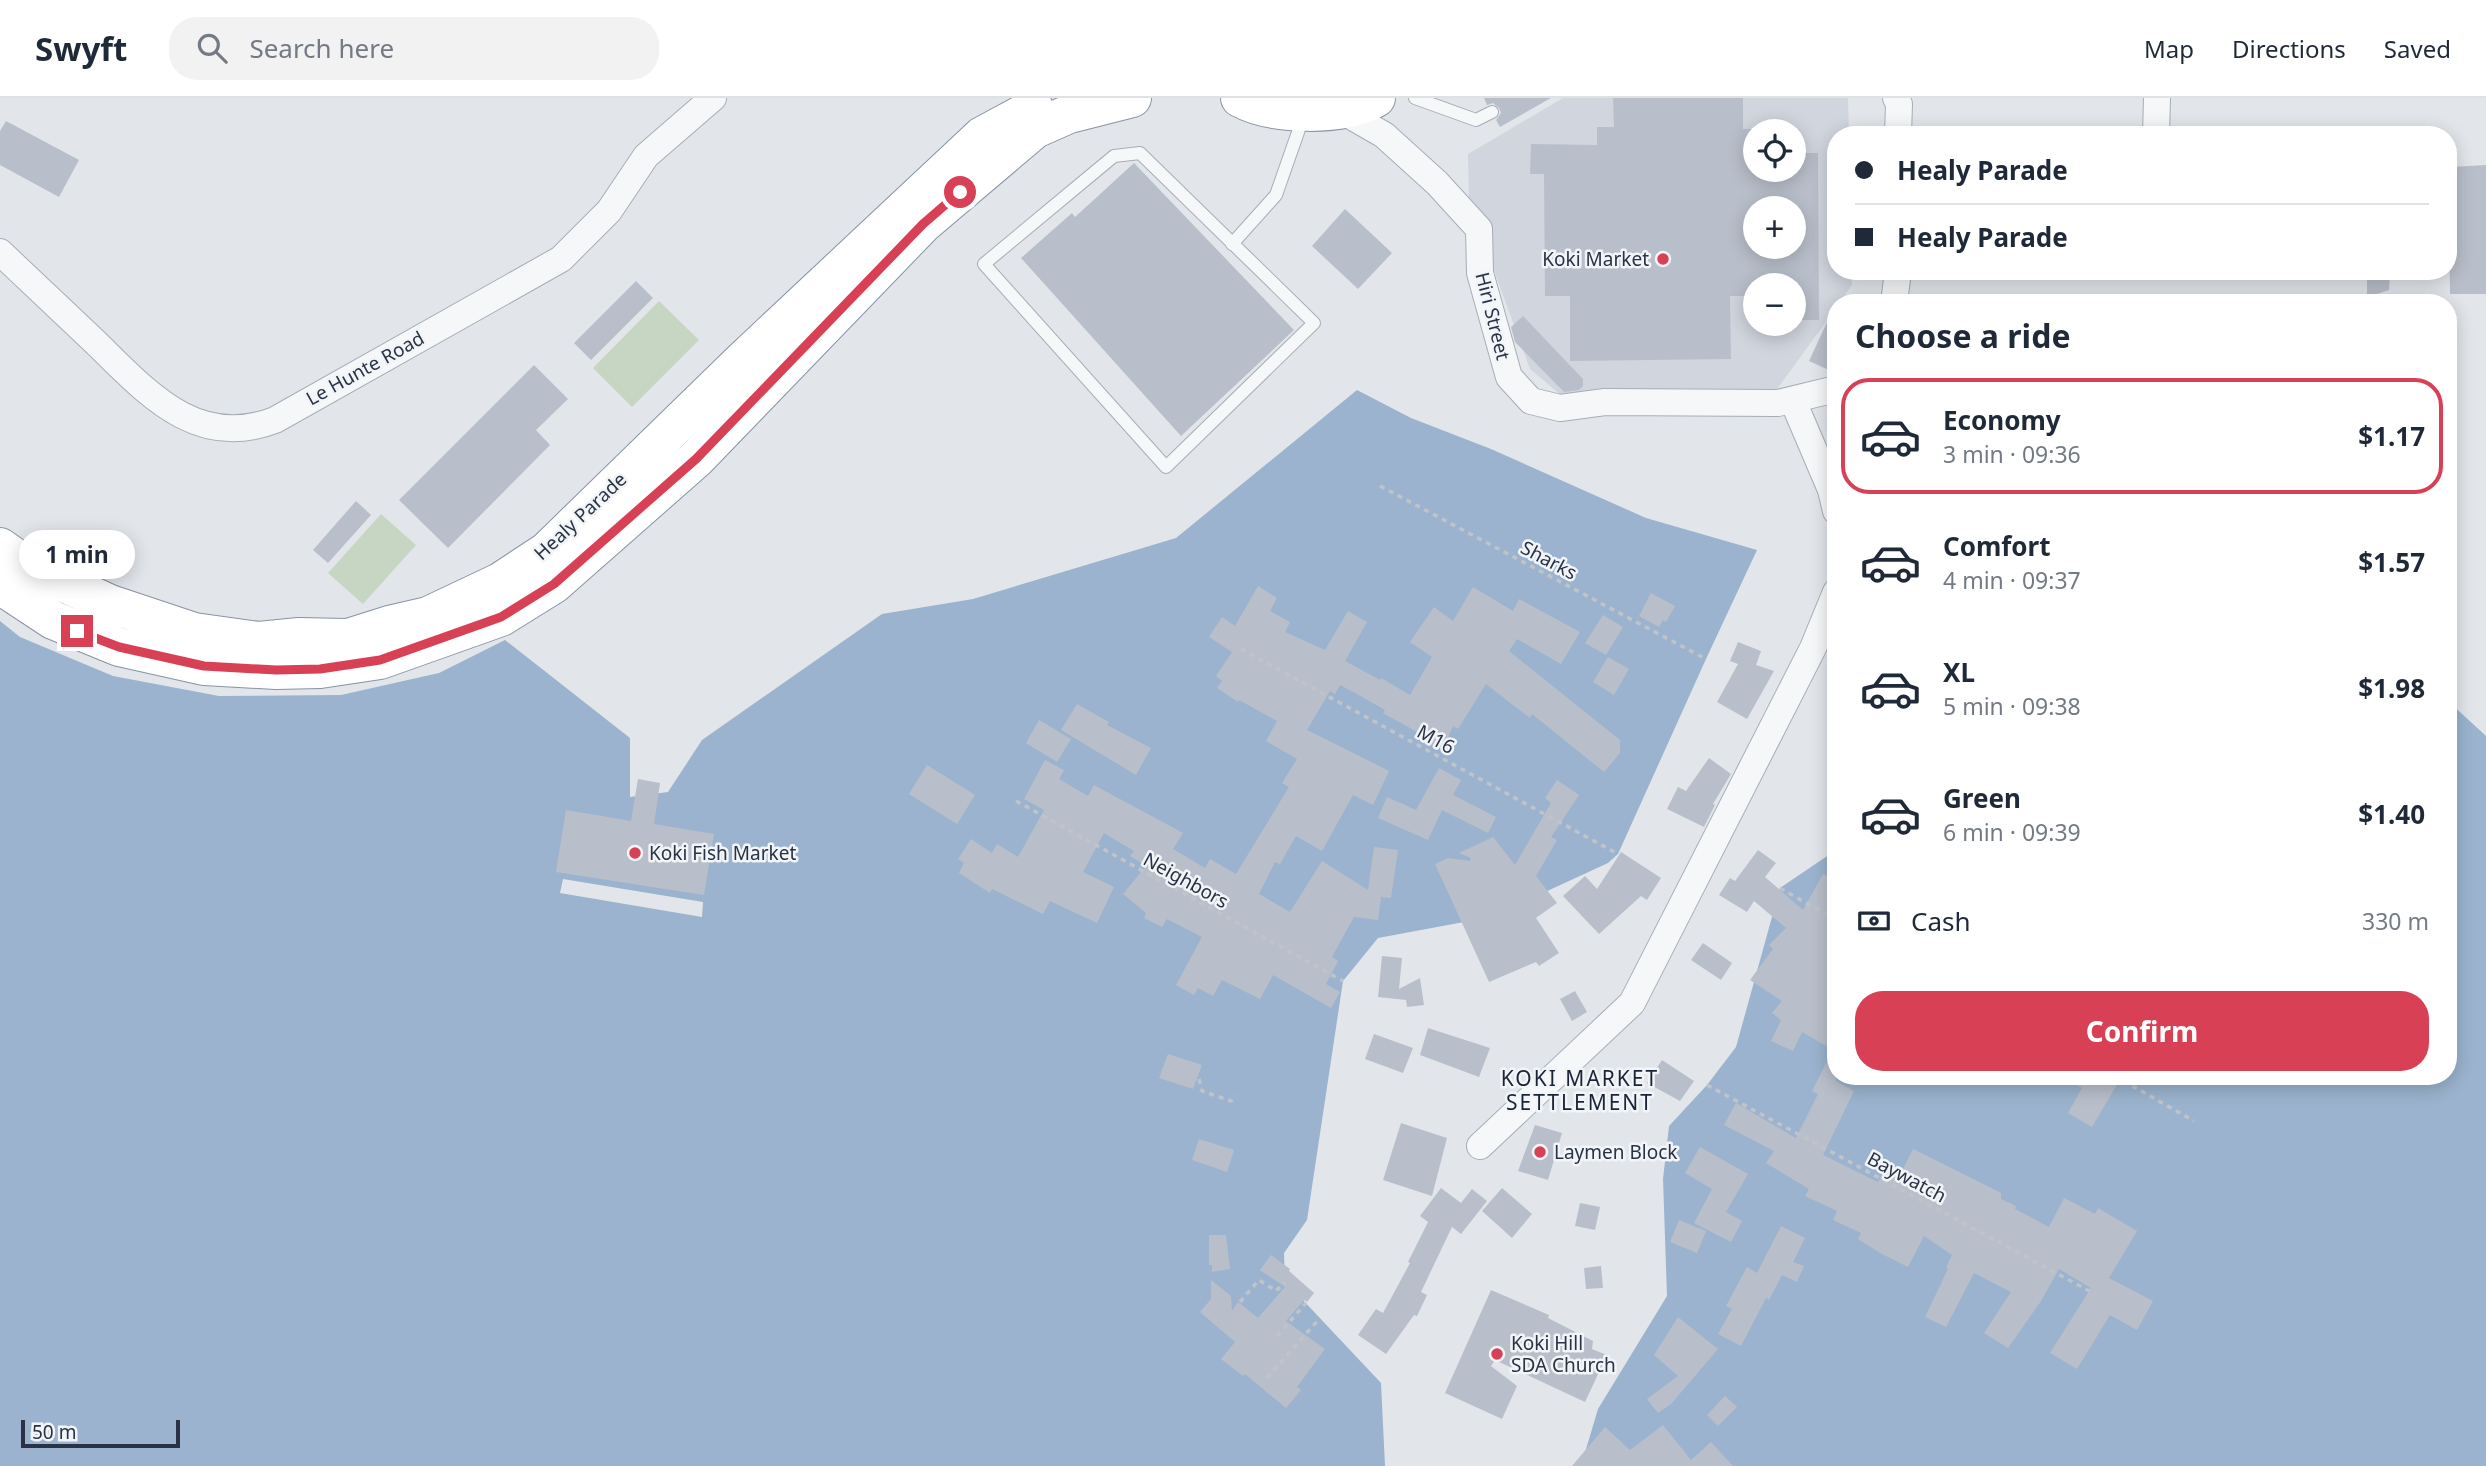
<!DOCTYPE html>
<meta charset="utf-8">
<style>
:root{--surface:#fff;--page:#f2f2f3;--text:#1f2937;--muted:#747a83;--line:#e0e1e3;--accent:#d84055}
body{margin:0;font-family:"Noto Sans",sans-serif;background:var(--page);color:var(--text);height:100vh;display:flex;flex-direction:column;font-size:26px;white-space:nowrap}
*{box-sizing:border-box;margin:0}
p{font-size:23px;color:var(--muted)}
.icon{flex:none;width:38px;height:38px;fill:none;stroke:currentColor;stroke-width:2;stroke-linecap:round;stroke-linejoin:round}
.map{position:relative;flex:1;overflow:hidden}
.side{position:absolute;left:1827px;top:196px;width:630px;height:791px;display:flex;flex-direction:column;background:var(--surface);border-radius:28px;box-shadow:0 4px 18px #0003}
.side>*{flex:none}
.hud{position:absolute;left:1827px;top:28px;width:630px;height:154px;border-radius:28px;box-shadow:0 4px 18px #0003;display:grid;align-content:center;height:154px;padding:0 28px;background:var(--surface)}
.controls{position:absolute;left:1743px;top:21px;display:grid;gap:14px}
.controls a{display:grid;place-items:center;width:63px;height:63px;border-radius:50%;background:var(--surface);box-shadow:0 4px 18px #0003;font-size:35px}
.scale{position:absolute;left:21px;bottom:18px;width:159px;box-sizing:border-box;padding-left:7px;border:4px solid #293345;border-top:0;font-size:19px;line-height:24px;white-space:nowrap;color:#293345;-webkit-text-stroke:5px #f2f5f8;paint-order:stroke}
.end{position:absolute;width:32px;height:32px;margin:-16px;border:9px solid #d84055;background:#fff;box-shadow:0 0 0 4px #fff}
.from{border-radius:50%}
.bubble{position:absolute;height:49px;border-radius:24px;background:var(--surface);box-shadow:0 4px 18px #0003;font-size:23px;font-weight:700;line-height:49px;text-align:center}
.hud b{display:flex;align-items:center;gap:24px;height:66px;font-size:26px}
.hud b+b{border-top:2px solid var(--line)}
.hud i{width:18px;height:18px;background:var(--text)}
ul{padding:0;list-style:none}
li{display:flex;align-items:center;gap:21px;height:116px;margin:0 14px 10px;padding:0 14px;border:4px solid transparent;border-radius:28px}
li div{flex:1}
li b{display:block;font-size:26px}
li em{font-style:normal;font-weight:700}
li.current{border-color:var(--accent)}
li>.icon{width:63px;height:63px;stroke-width:1.5}
h2{padding:0 28px;font-size:32px;line-height:84px}
.pay{display:flex;align-items:center;gap:18px;height:77px;padding:0 28px;font-size:26px}
.pay p{margin-inline-start:auto}
.cta{display:flex;gap:14px;margin-top:auto;padding:14px 28px}
.cta a{flex:1;height:80px;border-radius:28px;background:var(--accent);color:#fff;font-size:28px;font-weight:700;line-height:80px;text-align:center}
header{display:flex;align-items:center;gap:42px;box-sizing:border-box;height:98px;padding:0 35px;background:var(--surface);border-bottom:2px solid var(--line)}
header strong{font-size:33px}
nav{display:flex;gap:38px;margin-inline-start:auto;font-size:24px}
.search{width:490px;height:63px;background:var(--page);display:flex;align-items:center;gap:18px;box-sizing:border-box;padding:0 24px;border-radius:28px;color:var(--muted);font-size:26px}
.map>svg:first-child{display:block}
.built{fill:#d0d5de;fill-rule:evenodd}
.green{fill:#c7d6c3}
.water{fill:#9bb3ce}
.pier{fill:#e2e6eb}
.building{fill:#b9bfca;fill-rule:evenodd}
.lines{fill:none;stroke-linecap:round;stroke-linejoin:round}
.service-casing{stroke:#a7adb6;stroke-width:14}
.minor-casing{stroke:#a7adb6;stroke-width:28}
.trunk-casing{stroke:#8893a3;stroke-width:40}
.path{stroke:#c0c4ca;stroke-width:3.5;stroke-dasharray:5 5;stroke-linecap:butt}
.service{stroke:#f5f7f9;stroke-width:12}
.minor{stroke:#f5f7f9;stroke-width:26}
.trunk{stroke:#fff;stroke-width:38}
.route{stroke:#d84055;stroke-width:9}
.poi-dot{fill:#d84055;stroke:#f2f5f8;stroke-width:2.5}
.labels{text-anchor:middle;stroke-width:5;stroke-linejoin:round;paint-order:stroke}
.poi-label{font-size:19px;fill:#293345;stroke:#f2f5f8;text-anchor:start}
.street-label{font-size:19px;fill:#293345;stroke:#f2f5f8}
.neighbourhood-label{font-size:21px;letter-spacing:2px;fill:#1b2436;stroke:#f2f5f8}
</style>
<header>
<strong>Swyft</strong>
<div class="search"><svg class="icon" aria-label="search" viewBox="0 0 24 24"><circle cx="10" cy="10" r="6"/><path d="M15 15l6 6"/></svg>Search here</div>
<nav><a>Map</a><a>Directions</a><a>Saved</a></nav>
</header>
<div class="map">
<svg width="2486" height="1368" viewBox="0 0 2486 1368">
<rect width="100%" height="100%" fill="#e2e6eb"/>
<path class="built" d="M 1563,0 L 1848,0 L 1849,37 L 1836,37 L 1836,173 L 1852,173 L 1852,187 L 1839,205 L 1836,205 L 1836,210 L 1772,298 L 1561,297 L 1530,271 L 1469,104 L 1468,56 ZM 1755,33 L 1794,33 L 1794,72 L 1755,72 ZM 1755,110 L 1794,110 L 1794,149 L 1755,149 ZM 1755,187 L 1794,187 L 1794,226 L 1755,226 Z"/>
<g class="green">
<path d="M 659,203 L 699,242 L 632,309 L 593,270 Z"/>
<path d="M 381,416 L 416,447 L 363,506 L 328,475 Z"/>
</g>
<g class="water">
<path d="M 1357,292 L 1411,320 L 1491,351 L 1646,420 L 1757,452 L 1706,561 L 1618,756 L 1608,765 L 1491,819 L 1378,840 L 1343,883 L 1307,1122 L 1284,1155 L 1285,1183 L 1381,1285 L 1385,1368 L 0,1368 L 0,523 L 20,539 L 113,578 L 219,598 L 341,597 L 439,575 L 505,542 L 630,640 L 630,699 L 668,694 L 702,642 L 882,516 L 973,501 L 1176,440 Z"/>
<path d="M 2448,603 L 2486,638 L 2486,1368 L 1581,1368 L 1598,1311 L 1667,1198 L 1663,1081 L 1669,1028 L 1707,987 L 1736,949 L 1780,790 L 1836,752 L 1836,978 L 2448,978 Z"/>
</g>
<path class="pier" d="M 563,781 L 703,804 L 702,819 L 560,795 Z"/>
<g class="building">
<path d="M 1484,0 L 1551,0 L 1500,29 L 1496,22 L 1501,15 L 1499,10 L 1493,5 L 1487,7 Z"/>
<path d="M 1613,0 L 1743,0 L 1743,31 L 1755,31 L 1755,72 L 1794,72 L 1794,55 L 1818,55 L 1819,222 L 1794,222 L 1794,187 L 1755,187 L 1755,198 L 1730,198 L 1731,261 L 1570,263 L 1570,198 L 1545,198 L 1544,76 L 1530,76 L 1531,46 L 1597,47 L 1597,29 L 1614,29 ZM 1755,110 L 1794,110 L 1794,149 L 1755,149 Z"/>
<path d="M 6,23 L 79,62 L 59,99 L 0,67 L 0,33 Z"/>
<path d="M 1134,65 L 1294,232 L 1181,338 L 1021,160 L 1072,115 L 1075,119 Z"/>
<path d="M 2486,67 L 2486,196 L 2450,196 L 2449,119 L 2454,119 L 2451,69 Z"/>
<path d="M 1345,111 L 1392,155 L 1358,191 L 1312,148 Z"/>
<path d="M 2367,173 L 2390,173 L 2389,192 L 2367,199 Z"/>
<path d="M 636,183 L 653,200 L 591,262 L 574,245 Z"/>
<path d="M 1836,205 L 1836,262 L 1831,273 L 1809,263 Z"/>
<path d="M 1523,218 L 1583,281 L 1583,288 L 1579,292 L 1564,294 L 1515,244 L 1511,229 Z"/>
<path d="M 534,267 L 568,301 L 536,332 L 550,347 L 448,450 L 399,402 Z"/>
<path d="M 356,403 L 371,417 L 328,465 L 313,452 Z"/>
<path d="M 1258,488 L 1277,500 L 1270,513 L 1290,524 L 1285,534 L 1325,552 L 1348,513 L 1367,524 L 1345,563 L 1380,582 L 1381,580 L 1410,597 L 1432,559 L 1410,544 L 1434,509 L 1453,523 L 1473,489 L 1513,513 L 1519,501 L 1580,534 L 1561,566 L 1517,541 L 1509,553 L 1620,642 L 1620,655 L 1604,674 L 1532,616 L 1530,620 L 1486,586 L 1458,631 L 1453,628 L 1443,652 L 1417,640 L 1419,635 L 1383,615 L 1385,612 L 1357,596 L 1340,587 L 1335,596 L 1330,593 L 1307,632 L 1389,673 L 1373,707 L 1353,697 L 1322,753 L 1296,738 L 1280,766 L 1275,764 L 1259,796 L 1290,814 L 1322,763 L 1368,792 L 1374,749 L 1398,752 L 1391,800 L 1379,799 L 1381,800 L 1378,822 L 1354,819 L 1332,859 L 1338,863 L 1326,886 L 1340,894 L 1331,910 L 1273,877 L 1260,901 L 1222,882 L 1213,898 L 1198,890 L 1194,897 L 1176,887 L 1202,839 L 1167,821 L 1162,829 L 1144,820 L 1146,815 L 1123,796 L 1146,768 L 1130,758 L 1134,753 L 1104,735 L 1083,774 L 1114,789 L 1097,825 L 1050,803 L 1043,816 L 992,791 L 990,795 L 959,775 L 964,765 L 958,761 L 971,741 L 992,755 L 997,746 L 1018,759 L 1044,712 L 1024,701 L 1045,662 L 1064,672 L 1059,681 L 1088,698 L 1094,687 L 1183,735 L 1173,751 L 1205,770 L 1210,761 L 1236,776 L 1289,689 L 1282,685 L 1297,661 L 1266,643 L 1277,623 L 1239,602 L 1238,604 L 1217,590 L 1222,583 L 1216,578 L 1232,554 L 1209,539 L 1222,519 L 1235,528 Z"/>
<path d="M 1651,495 L 1675,508 L 1666,524 L 1663,522 L 1659,529 L 1639,518 Z"/>
<path d="M 1603,517 L 1623,529 L 1606,557 L 1585,545 Z"/>
<path d="M 1738,544 L 1761,553 L 1756,567 L 1774,573 L 1747,621 L 1717,604 L 1738,566 L 1730,563 Z"/>
<path d="M 1608,559 L 1629,571 L 1614,597 L 1593,584 Z"/>
<path d="M 1077,606 L 1109,624 L 1107,627 L 1151,650 L 1136,677 L 1061,632 Z"/>
<path d="M 1039,622 L 1071,641 L 1057,664 L 1026,645 Z"/>
<path d="M 1709,660 L 1731,676 L 1713,706 L 1715,707 L 1704,729 L 1667,711 L 1678,689 L 1686,693 Z"/>
<path d="M 927,667 L 975,697 L 957,726 L 909,696 Z"/>
<path d="M 1439,670 L 1461,682 L 1453,697 L 1496,719 L 1488,735 L 1442,712 L 1428,742 L 1378,720 L 1387,699 L 1416,712 Z"/>
<path d="M 638,681 L 660,685 L 654,726 L 714,736 L 704,797 L 556,774 L 566,712 L 631,723 Z"/>
<path d="M 1557,682 L 1579,697 L 1551,739 L 1557,742 L 1536,778 L 1557,805 L 1536,820 L 1559,855 L 1539,868 L 1536,864 L 1489,884 L 1435,766 L 1448,760 L 1470,763 L 1471,760 L 1459,755 L 1493,739 L 1515,767 L 1551,705 L 1545,700 Z"/>
<path d="M 1758,752 L 1776,765 L 1765,779 L 1803,812 L 1823,776 L 1836,782 L 1836,983 L 1854,993 L 1823,1057 L 1878,1084 L 1887,1066 L 1902,1073 L 1913,1051 L 2001,1095 L 2001,1101 L 2016,1108 L 2015,1111 L 2049,1129 L 2064,1100 L 2095,1116 L 2098,1110 L 2137,1133 L 2109,1180 L 2153,1203 L 2137,1232 L 2110,1217 L 2077,1271 L 2050,1255 L 2091,1190 L 2059,1171 L 2041,1203 L 2008,1250 L 1984,1235 L 2011,1194 L 1974,1175 L 1946,1229 L 1925,1219 L 1948,1171 L 1946,1170 L 1952,1157 L 1924,1138 L 1908,1169 L 1880,1155 L 1858,1141 L 1861,1135 L 1833,1122 L 1837,1113 L 1805,1098 L 1809,1091 L 1766,1065 L 1774,1053 L 1724,1027 L 1736,1005 L 1796,1040 L 1818,996 L 1812,993 L 1833,952 L 1802,934 L 1793,953 L 1771,943 L 1781,922 L 1772,915 L 1782,903 L 1750,882 L 1773,851 L 1769,847 L 1786,830 L 1754,803 L 1747,814 L 1719,797 L 1730,780 L 1735,783 Z"/>
<path d="M 1621,754 L 1661,780 L 1647,802 L 1641,798 L 1599,836 L 1563,798 L 1585,778 L 1597,791 Z"/>
<path d="M 1703,845 L 1732,865 L 1721,882 L 1691,862 Z"/>
<path d="M 1382,858 L 1402,860 L 1399,891 L 1420,880 L 1424,907 L 1407,909 L 1406,902 L 1378,899 Z"/>
<path d="M 1575,893 L 1587,914 L 1572,923 L 1560,901 Z"/>
<path d="M 1428,930 L 1490,950 L 1479,979 L 1420,957 Z"/>
<path d="M 1374,936 L 1413,950 L 1403,975 L 1365,961 Z"/>
<path d="M 1168,956 L 1202,967 L 1193,991 L 1159,980 Z"/>
<path d="M 1662,962 L 1694,983 L 1680,1003 L 1647,985 Z"/>
<path d="M 2061,978 L 2122,978 L 2092,1029 L 2068,1015 L 2082,990 Z"/>
<path d="M 1401,1025 L 1447,1040 L 1432,1098 L 1383,1082 Z"/>
<path d="M 1535,1027 L 1562,1035 L 1548,1082 L 1518,1073 Z"/>
<path d="M 1199,1041 L 1234,1052 L 1227,1074 L 1192,1062 Z"/>
<path d="M 1700,1049 L 1748,1076 L 1726,1114 L 1742,1123 L 1731,1144 L 1694,1125 L 1712,1091 L 1685,1075 Z"/>
<path d="M 1441,1090 L 1461,1105 L 1472,1091 L 1487,1103 L 1461,1136 L 1452,1129 L 1421,1194 L 1427,1197 L 1417,1218 L 1414,1217 L 1386,1256 L 1358,1237 L 1376,1211 L 1383,1215 L 1410,1165 L 1408,1164 L 1428,1124 L 1420,1118 Z"/>
<path d="M 1502,1090 L 1532,1116 L 1512,1140 L 1482,1113 Z"/>
<path d="M 1580,1105 L 1600,1109 L 1595,1132 L 1575,1128 Z"/>
<path d="M 1679,1122 L 1706,1133 L 1697,1155 L 1670,1144 Z"/>
<path d="M 1781,1128 L 1805,1140 L 1793,1164 L 1804,1168 L 1797,1184 L 1782,1177 L 1769,1202 L 1766,1200 L 1741,1248 L 1718,1236 L 1732,1211 L 1726,1208 L 1747,1169 L 1757,1175 Z"/>
<path d="M 1209,1137 L 1226,1137 L 1230,1171 L 1212,1174 L 1212,1167 L 1209,1167 Z"/>
<path d="M 1271,1157 L 1290,1171 L 1289,1173 L 1314,1195 L 1307,1204 L 1304,1202 L 1286,1223 L 1325,1251 L 1297,1289 L 1301,1292 L 1286,1310 L 1245,1276 L 1243,1278 L 1221,1261 L 1235,1244 L 1200,1214 L 1211,1201 L 1211,1182 L 1231,1198 L 1232,1213 L 1238,1204 L 1258,1220 L 1285,1189 L 1260,1172 Z"/>
<path d="M 1601,1168 L 1603,1190 L 1586,1191 L 1584,1170 Z"/>
<path d="M 1491,1192 L 1549,1217 L 1548,1220 L 1593,1243 L 1592,1251 L 1607,1257 L 1585,1304 L 1495,1262 L 1491,1268 L 1517,1288 L 1502,1321 L 1445,1295 Z"/>
<path d="M 1678,1219 L 1718,1251 L 1671,1306 L 1658,1315 L 1647,1301 L 1678,1278 L 1654,1257 Z"/>
<path d="M 1725,1298 L 1737,1309 L 1718,1328 L 1707,1317 Z"/>
<path d="M 1663,1327 L 1691,1362 L 1711,1344 L 1733,1368 L 1572,1368 L 1605,1329 L 1630,1352 Z"/>
</g>
<g class="lines">
<defs>
<g id="service">
<path d="M 1415,0 L 1476,22 L 1492,14"/>
<path d="M 1140,55 L 1314,225 L 1166,369 L 984,166 L 1114,58 Z"/>
<path d="M 1232,146 L 1276,97 L 1304,17"/>
<path d="M 1894,203 L 1952,205"/>
</g>
<g id="minor">
<path d="M 1896,0 L 1899,6 L 1898,37"/>
<path d="M 1337,10 L 1384,37 L 1437,85 L 1479,131 L 1480,175 L 1509,279 L 1531,303 L 1560,310 L 1605,304 L 1778,305 L 1836,291"/>
<path d="M 2156,37 L 2157,0"/>
<path d="M 0,154 C 31,183 62,213 93,242 C 145,292 195,353 275,322 L 561,161 L 609,113 L 646,58 L 713,0"/>
<path d="M 1894,205 L 1898,173"/>
<path d="M 1793,303 L 1831,392 L 1836,413"/>
<path d="M 1480,1048 L 1632,905 L 1813,550 L 1836,494"/>
</g>
<g id="trunk">
<path d="M 1240,0 C 1273,18 1344,19 1376,0"/>
<path d="M 0,449 L 27,468 L 110,506 L 194,534 L 259,543 L 299,539 L 348,540 L 389,527 L 428,518 L 500,484 L 547,453 L 742,263 L 982,38 L 1034,10"/>
<path d="M 0,487 L 53,522 L 119,549 L 204,568 L 276,572 L 320,571 L 380,562 L 501,519 L 554,486 L 696,361 L 923,126 L 1035,31 L 1069,16 L 1132,0"/>
</g>
</defs>
<use href="#service" class="service-casing"/>
<use href="#minor" class="minor-casing"/>
<use href="#trunk" class="trunk-casing"/>
<g class="path">
<path d="M 1380,388 L 1706,561"/>
<path d="M 1241,551 L 1618,756"/>
<path d="M 1016,703 L 1343,883"/>
<path d="M 1780,790 L 1836,822"/>
<path d="M 2115,978 L 2194,1023"/>
<path d="M 1199,981 L 1202,993 L 1231,1003 L 1235,997"/>
<path d="M 1707,987 L 2095,1196"/>
<path d="M 1240,1204 L 1259,1182 L 1276,1193 L 1285,1184"/>
<path d="M 1277,1238 L 1306,1205"/>
<path d="M 1267,1280 L 1320,1220"/>
</g>
<use href="#service" class="service"/>
<use href="#minor" class="minor"/>
<use href="#trunk" class="trunk"/>
</g>
<g class="lines">
<path class="route" d="M 77,533 L 119,549 L 204,568 L 276,572 L 320,571 L 380,562 L 501,519 L 554,486 L 696,361 L 923,126 L 960,94"/>
</g>
<g class="poi-dot">
<circle cx="1663" cy="161" r="7"/>
<circle cx="635" cy="755" r="7"/>
<circle cx="1540" cy="1054" r="7"/>
<circle cx="1497" cy="1256" r="7"/>
</g>
<g class="labels">
<g class="poi-label">
<text x="1649" y="168" text-anchor="end">Koki Market</text>
<text x="649" y="762">Koki Fish Market</text>
<text x="1554" y="1061">Laymen Block</text>
<text x="1511" y="1252">Koki Hill<tspan x="1511" dy="22">SDA Church</tspan></text>
</g>
<g class="street-label">
<text transform="translate(1493 218) rotate(76)" y="7">Hiri Street</text>
<text transform="translate(365 270) rotate(-29)" y="7">Le Hunte Road</text>
<text transform="translate(580 418) rotate(-43)" y="7">Healy Parade</text>
<text transform="translate(1549 462) rotate(28)" y="7">Sharks</text>
<text transform="translate(1436 641) rotate(29)" y="7">M16</text>
<text transform="translate(1186 782) rotate(29)" y="7">Neighbors</text>
<text transform="translate(1907 1079) rotate(28)" y="7">Baywatch</text>
</g>
<g class="neighbourhood-label">
<text x="1580" y="988">KOKI MARKET<tspan x="1580" dy="24">SETTLEMENT</tspan></text>
</g>
</g>
</svg>
<div class="controls">
<a><svg class="icon" aria-label="locate" viewBox="0 0 24 24"><circle cx="12" cy="12" r="6"/><path d="M12 2v4M12 18v4M2 12h4M18 12h4"/></svg></a>
<a>+</a>
<a>−</a>
</div>
<div class="scale">50 m</div>
<i class="end from" style="left:960px;top:94px"></i>
<i class="end" style="left:77px;top:533px"></i>
<div class="bubble" style="left:19px;top:432px;width:116px">1 min</div>
<div class="hud">
<b><i class="from"></i>Healy Parade</b>
<b><i></i>Healy Parade</b>
</div>
<section class="side">
<h2>Choose a ride</h2>
<ul>
<li class="current"><svg class="icon" aria-label="car" viewBox="0 0 24 24"><path d="M5 17H2v-5l4-1 3-4h7l3 4 3 1v5h-3M9 17h6M6 11h13"/><circle cx="7" cy="17" r="2"/><circle cx="17" cy="17" r="2"/></svg><div><b>Economy</b><p>3 min · 09:36</p></div><em>$1.17</em></li>
<li><svg class="icon" aria-label="car" viewBox="0 0 24 24"><path d="M5 17H2v-5l4-1 3-4h7l3 4 3 1v5h-3M9 17h6M6 11h13"/><circle cx="7" cy="17" r="2"/><circle cx="17" cy="17" r="2"/></svg><div><b>Comfort</b><p>4 min · 09:37</p></div><em>$1.57</em></li>
<li><svg class="icon" aria-label="car" viewBox="0 0 24 24"><path d="M5 17H2v-5l4-1 3-4h7l3 4 3 1v5h-3M9 17h6M6 11h13"/><circle cx="7" cy="17" r="2"/><circle cx="17" cy="17" r="2"/></svg><div><b>XL</b><p>5 min · 09:38</p></div><em>$1.98</em></li>
<li><svg class="icon" aria-label="car" viewBox="0 0 24 24"><path d="M5 17H2v-5l4-1 3-4h7l3 4 3 1v5h-3M9 17h6M6 11h13"/><circle cx="7" cy="17" r="2"/><circle cx="17" cy="17" r="2"/></svg><div><b>Green</b><p>6 min · 09:39</p></div><em>$1.40</em></li>
</ul>
<div class="pay"><svg class="icon" aria-label="cash" viewBox="0 0 24 24"><path d="M3 7h18v10H3z"/><circle cx="12" cy="12" r="2"/></svg>Cash<p>330 m</p></div>
<div class="cta"><a>Confirm</a></div>
</section>
</div>
